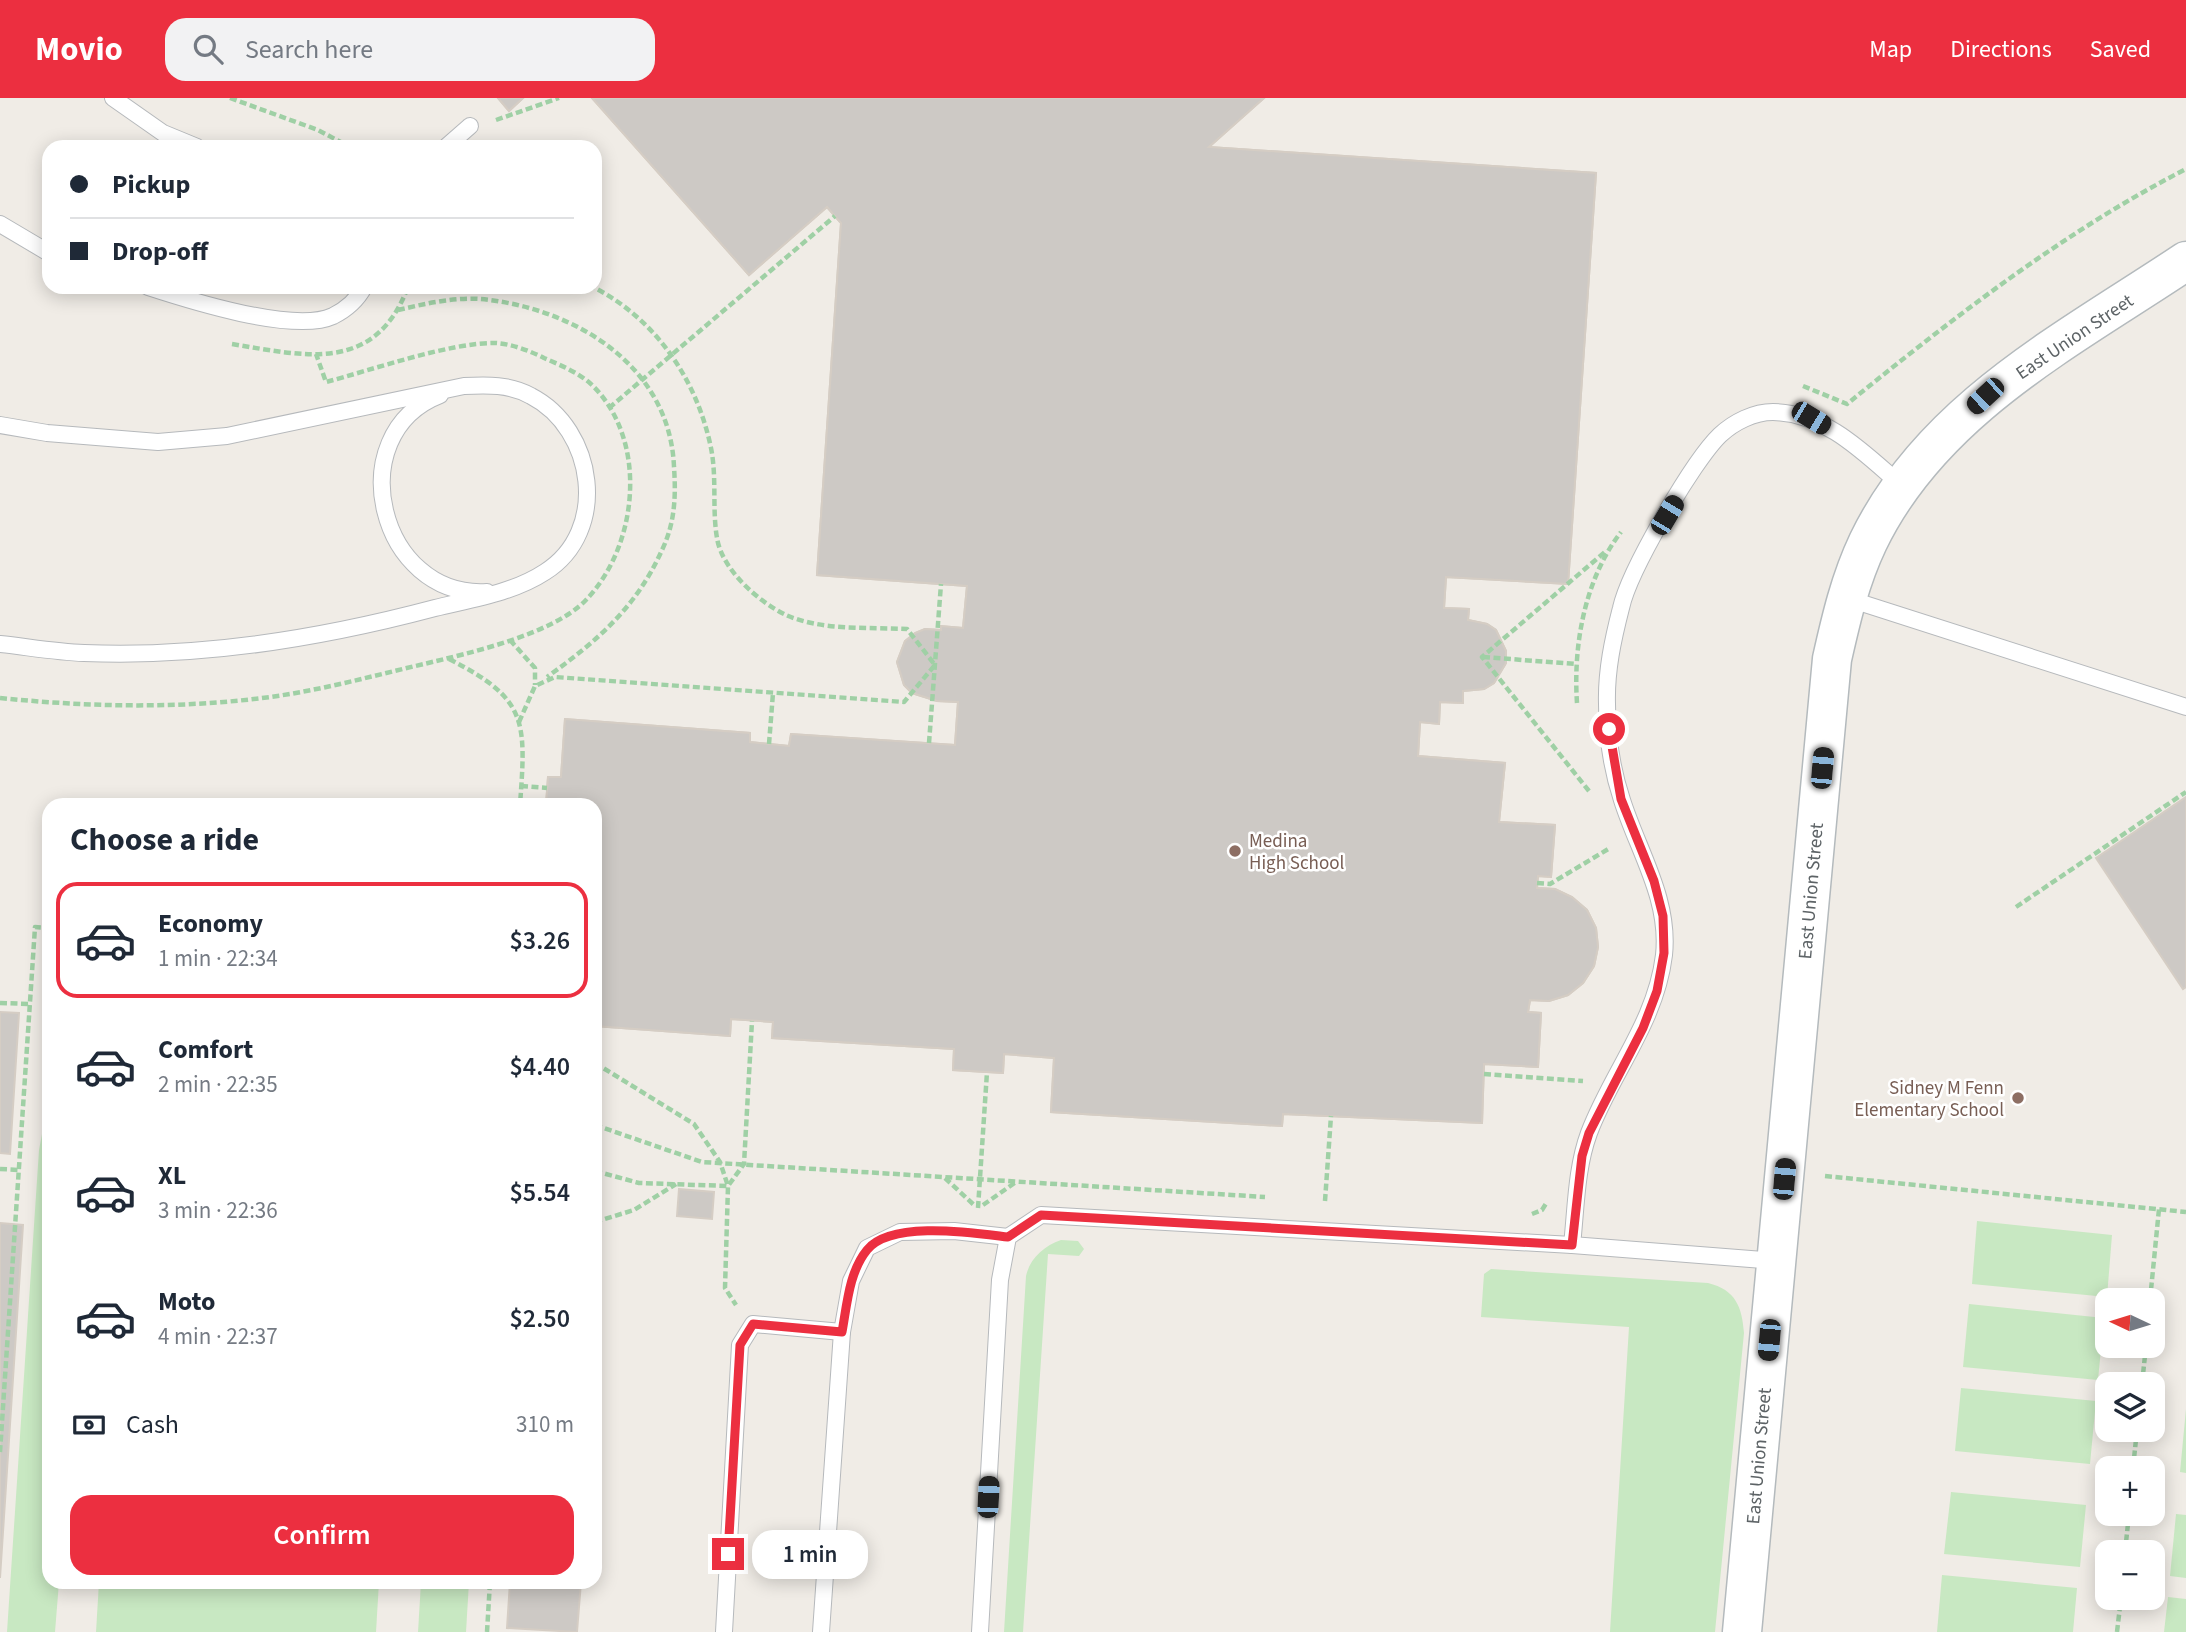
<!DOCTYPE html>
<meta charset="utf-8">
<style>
:root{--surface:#fff;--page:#f2f2f3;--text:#1f2937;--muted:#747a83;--line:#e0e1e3;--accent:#ec2f40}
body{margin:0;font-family:"Source Sans 3",sans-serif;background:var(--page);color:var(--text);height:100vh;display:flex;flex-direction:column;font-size:26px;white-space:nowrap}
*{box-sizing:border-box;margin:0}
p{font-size:23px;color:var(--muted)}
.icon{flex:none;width:38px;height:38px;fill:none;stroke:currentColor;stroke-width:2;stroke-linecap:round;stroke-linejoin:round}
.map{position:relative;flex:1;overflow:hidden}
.panel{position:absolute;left:42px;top:700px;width:560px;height:791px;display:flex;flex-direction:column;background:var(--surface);border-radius:21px;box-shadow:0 4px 18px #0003}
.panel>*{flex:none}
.guide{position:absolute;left:42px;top:42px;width:560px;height:154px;border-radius:21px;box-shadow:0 4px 18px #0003;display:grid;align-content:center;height:154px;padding:0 28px;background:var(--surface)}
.needle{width:46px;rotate:274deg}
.fabs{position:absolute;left:2095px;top:1190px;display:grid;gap:14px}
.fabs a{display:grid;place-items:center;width:70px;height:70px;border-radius:14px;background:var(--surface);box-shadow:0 4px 18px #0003;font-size:35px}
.end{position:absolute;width:32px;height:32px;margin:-16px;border:9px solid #ec2f40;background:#fff;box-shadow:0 0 0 4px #fff}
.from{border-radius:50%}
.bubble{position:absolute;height:49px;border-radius:21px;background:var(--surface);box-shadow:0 4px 18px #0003;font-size:23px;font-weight:600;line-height:49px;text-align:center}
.car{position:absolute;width:21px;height:42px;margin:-21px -10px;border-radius:9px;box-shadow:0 0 5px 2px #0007;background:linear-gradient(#222 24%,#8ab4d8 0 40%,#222 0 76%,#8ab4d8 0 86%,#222 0)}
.guide b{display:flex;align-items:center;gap:24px;height:66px;font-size:26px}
.guide b+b{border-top:2px solid var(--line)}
.guide i{width:18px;height:18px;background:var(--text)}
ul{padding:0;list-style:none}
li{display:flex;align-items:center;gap:21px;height:116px;margin:0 14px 10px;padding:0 14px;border:4px solid transparent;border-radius:21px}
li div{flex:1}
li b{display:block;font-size:26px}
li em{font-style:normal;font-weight:600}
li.active{border-color:var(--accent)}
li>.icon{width:63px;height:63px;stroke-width:1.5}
h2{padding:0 28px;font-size:32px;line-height:84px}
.pay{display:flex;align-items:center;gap:18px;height:77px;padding:0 28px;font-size:26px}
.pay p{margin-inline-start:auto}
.primary-button{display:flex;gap:14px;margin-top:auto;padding:14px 28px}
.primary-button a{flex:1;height:80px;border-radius:21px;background:var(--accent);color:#fff;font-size:28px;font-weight:600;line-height:80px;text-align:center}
header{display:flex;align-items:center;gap:42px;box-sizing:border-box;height:98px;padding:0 35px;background:var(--accent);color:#fff}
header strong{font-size:33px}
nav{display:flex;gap:38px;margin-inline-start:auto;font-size:24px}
.search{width:490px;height:63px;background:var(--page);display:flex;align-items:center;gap:18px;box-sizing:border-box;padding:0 24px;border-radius:21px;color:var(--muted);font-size:26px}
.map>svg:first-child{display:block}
.green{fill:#c8e8c2}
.building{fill:#cdc9c5;stroke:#d5cdc4;stroke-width:2;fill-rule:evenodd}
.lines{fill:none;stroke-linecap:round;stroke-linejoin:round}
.lane-casing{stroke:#b6b9bc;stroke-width:18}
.secondary-casing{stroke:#b4babd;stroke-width:41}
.path{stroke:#9fd0a5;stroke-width:4.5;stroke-dasharray:7 3.5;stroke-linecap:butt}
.lane{stroke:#fff;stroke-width:16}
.secondary{stroke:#fff;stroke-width:38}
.route{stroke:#ec2f40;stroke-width:9}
.education-dot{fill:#8d6e63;stroke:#fff;stroke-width:2.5}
.labels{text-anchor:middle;stroke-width:5;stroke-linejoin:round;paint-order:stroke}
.street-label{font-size:19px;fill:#5d6366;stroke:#fff}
.education-label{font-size:19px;fill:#785e54;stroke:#fff;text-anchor:start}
</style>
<header>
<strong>Movio</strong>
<div class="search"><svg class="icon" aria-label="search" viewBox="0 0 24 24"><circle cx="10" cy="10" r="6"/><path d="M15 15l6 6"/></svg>Search here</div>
<nav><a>Map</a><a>Directions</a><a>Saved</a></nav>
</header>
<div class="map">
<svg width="2186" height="1534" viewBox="0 0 2186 1534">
<rect width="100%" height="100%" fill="#f0ece6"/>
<g class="green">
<path d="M 49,999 L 49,1484 L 59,1484 L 55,1534 L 7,1534 L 39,1052 Z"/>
<path d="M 1977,1123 L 2112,1137 L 2107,1199 L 1972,1186 Z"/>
<path d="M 1061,1142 L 1078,1143 L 1084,1151 L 1079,1158 L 1048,1156 L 1023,1534 L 1004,1534 L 1026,1178 C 1030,1160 1044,1148 1061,1142 Z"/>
<path d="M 1491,1171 L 1708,1185 C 1736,1192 1742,1209 1744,1235 L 1715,1534 L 1610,1534 L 1629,1229 L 1481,1219 L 1484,1176 Z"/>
<path d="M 1969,1206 L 2104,1220 L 2098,1282 L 1963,1269 Z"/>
<path d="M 1961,1290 L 2096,1303 L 2090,1366 L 1955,1353 Z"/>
<path d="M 2186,1311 L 2186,1375 L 2180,1374 Z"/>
<path d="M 1951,1394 L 2086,1407 L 2080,1469 L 1944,1456 Z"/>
<path d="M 2176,1416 L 2186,1417 L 2186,1480 L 2170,1478 Z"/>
<path d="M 1942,1477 L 2077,1490 L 2073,1534 L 1937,1534 Z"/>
<path d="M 99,1484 L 379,1484 L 376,1534 L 96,1534 Z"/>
<path d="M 421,1484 L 469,1484 L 466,1534 L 418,1534 Z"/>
<path d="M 2168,1499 L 2186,1501 L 2186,1534 L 2164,1534 Z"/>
</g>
<g class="building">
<path d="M 498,0 L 523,0 L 509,13 Z"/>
<path d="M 498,0 L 523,0 L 509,13 Z"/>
<path d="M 592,0 L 1264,0 L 1209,49 L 1596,75 L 1568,486 L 1446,479 L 1444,510 L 1469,511 L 1468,522 L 1487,526 L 1496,532 L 1506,553 L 1506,565 L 1494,585 L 1484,591 L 1463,593 L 1463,605 L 1440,604 L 1439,626 L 1420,624 L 1418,658 L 1505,665 L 1499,724 L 1555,727 L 1551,779 L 1538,778 L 1537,790 L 1555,791 L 1572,799 L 1587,812 L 1596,830 L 1598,849 L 1594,868 L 1583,885 L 1568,897 L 1549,903 L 1530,902 L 1528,914 L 1541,915 L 1538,969 L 1484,966 L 1482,1025 L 1283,1016 L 1282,1028 L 1051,1014 L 1054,960 L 1004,956 L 1003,975 L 953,972 L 954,951 L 772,940 L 773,924 L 731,921 L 730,938 L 595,928 L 595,707 L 546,707 L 548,679 L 561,679 L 565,621 L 750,635 L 750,644 L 789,648 L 791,636 L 955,647 L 958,604 L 937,603 L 912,595 L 904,587 L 897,564 L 905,543 L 915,535 L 925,531 L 941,532 L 941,528 L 963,530 L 967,488 L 817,477 L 841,125 L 827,109 L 749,177 ZM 1207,192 L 1291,197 L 1281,345 L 1263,344 L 1255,460 L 1190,456 Z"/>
<path d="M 592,0 L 1264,0 L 1209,49 L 1596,75 L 1568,486 L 1446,479 L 1444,510 L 1469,511 L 1468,522 L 1487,526 L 1496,532 L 1506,553 L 1506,565 L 1494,585 L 1484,591 L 1463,593 L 1463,605 L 1440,604 L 1439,626 L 1420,624 L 1418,658 L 1505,665 L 1499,724 L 1555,727 L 1551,779 L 1538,778 L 1537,790 L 1555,791 L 1572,799 L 1587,812 L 1596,830 L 1598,849 L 1594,868 L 1583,885 L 1568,897 L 1549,903 L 1530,902 L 1528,914 L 1541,915 L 1538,969 L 1484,966 L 1482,1025 L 1283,1016 L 1282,1028 L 1051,1014 L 1054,960 L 1004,956 L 1003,975 L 953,972 L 954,951 L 772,940 L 773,924 L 731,921 L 730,938 L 595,928 L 595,707 L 546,707 L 548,679 L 561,679 L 565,621 L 750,635 L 750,644 L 789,648 L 791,636 L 955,647 L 958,604 L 937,603 L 912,595 L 904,587 L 897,564 L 905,543 L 915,535 L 925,531 L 941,532 L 941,528 L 963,530 L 967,488 L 817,477 L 841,125 L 827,109 L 749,177 Z"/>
<path d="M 2186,699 L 2186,889 L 2183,891 L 2096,760 Z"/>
<path d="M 0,914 L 19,915 L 10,1056 L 0,1055 Z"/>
<path d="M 679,1091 L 714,1094 L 712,1121 L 677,1118 Z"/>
<path d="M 0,1125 L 23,1127 L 0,1480 Z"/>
<path d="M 595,1218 L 599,1218 L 595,1281 Z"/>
<path d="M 510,1484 L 581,1484 L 577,1534 L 507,1530 Z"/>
</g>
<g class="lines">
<defs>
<g id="lane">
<path d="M 113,0 L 163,35 L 197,49"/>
<path d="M 446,49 L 470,28"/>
<path d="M 0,126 L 49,155"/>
<path d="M 148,189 C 188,202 294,236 333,218 C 347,211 357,202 364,189"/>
<path d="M 440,297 C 339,336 379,501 487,494"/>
<path d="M 0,327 L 47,335 L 158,344 L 227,338 L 464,288 C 487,287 510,286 531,298 C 595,331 610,433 545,474 C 513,495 472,501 435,510 C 322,540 202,560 84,555 C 56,554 28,549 0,546"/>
<path d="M 1846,500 L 2186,609"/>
<path d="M 1572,1147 C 1576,1111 1576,1070 1589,1035 C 1612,974 1656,924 1664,857 C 1670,801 1638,753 1622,702 C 1612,672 1607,637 1607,606 C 1606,573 1613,541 1621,510 C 1629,473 1693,363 1720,337 C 1734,324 1754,314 1773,314 C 1826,315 1864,355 1901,387"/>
<path d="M 724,1534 L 740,1247 L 753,1226 L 842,1234"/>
<path d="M 821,1534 L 842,1234 L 851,1183 L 867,1150 L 900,1134 L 954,1133 L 1008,1139"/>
<path d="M 980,1534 L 1000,1182 L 1008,1139 L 1041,1117 L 1572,1147 L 1776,1163"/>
</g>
<path id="secondary" d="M 1742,1534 L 1832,561 C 1841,521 1850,482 1868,444 C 1932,311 2068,242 2186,163"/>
</defs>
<use href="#lane" class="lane-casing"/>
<use href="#secondary" class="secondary-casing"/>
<g class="path">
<path d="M 230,0 L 318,32 L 350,49"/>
<path d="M 496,22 L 559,0"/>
<path d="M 398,212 C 424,206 454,199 481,201 C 574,210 670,267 674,369 C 676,398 675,425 662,452 C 636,510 597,543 547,579"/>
<path d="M 232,246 C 305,258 375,276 408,189"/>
<path d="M 1803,288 L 1847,306 C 1953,220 2065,133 2186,71"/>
<path d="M 609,310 L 835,118"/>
<path d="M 510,542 L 535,570 L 535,587"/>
<path d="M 1483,559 L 1576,566"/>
<path d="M 449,561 C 528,601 526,623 520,707"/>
<path d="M 0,600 C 90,609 180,611 270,599 C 322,592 372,578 424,566 C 469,555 551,537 585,503 C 638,449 649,344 593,288 C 580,275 560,267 544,260 C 530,253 512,246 496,245 C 451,244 372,272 326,284 L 316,256"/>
<path d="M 1577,605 C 1573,546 1585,481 1621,434"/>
<path d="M 519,624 L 535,588 L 555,579 L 904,604 L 935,567 L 907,531 C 868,529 822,533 786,517 C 759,504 722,472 717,440 C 712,411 717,380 711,350 C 697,282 656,221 593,189"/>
<path d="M 929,645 L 941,486"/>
<path d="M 769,646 L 773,595"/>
<path d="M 521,688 L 547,690"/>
<path d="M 1589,693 L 1482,559 L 1606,453"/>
<path d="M 1537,785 L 1550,786 L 1610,750"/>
<path d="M 2016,809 L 2186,694"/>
<path d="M 0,905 L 30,906"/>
<path d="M 595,965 L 694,1026 L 720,1064 L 728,1088 L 725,1190 L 736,1207"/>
<path d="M 1484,976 L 1583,983"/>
<path d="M 595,1027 L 702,1064 L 1265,1099"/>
<path d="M 0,1071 L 19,1072"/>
<path d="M 595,1073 L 639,1085 L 728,1088 L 744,1066 L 752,923"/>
<path d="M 1825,1078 L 2186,1114"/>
<path d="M 945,1080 L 974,1107"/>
<path d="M 1325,1103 L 1331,1018"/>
<path d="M 983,1107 L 1016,1084"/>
<path d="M 978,1110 L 987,974"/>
<path d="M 1532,1116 L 1542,1112 L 1547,1104"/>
<path d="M 595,1124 L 634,1112 L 676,1086"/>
<path d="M 2150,1202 L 2159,1111"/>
<path d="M 2142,1286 L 2146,1248"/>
<path d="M 0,1354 L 35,829 L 49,830"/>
<path d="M 2133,1370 L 2137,1332"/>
<path d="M 2125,1454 L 2129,1416"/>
<path d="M 487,1534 L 490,1484"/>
<path d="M 2117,1534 L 2121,1500"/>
</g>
<use href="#lane" class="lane"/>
<use href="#secondary" class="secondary"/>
</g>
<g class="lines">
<path class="route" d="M 728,1456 L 740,1247 L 753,1226 L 842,1234 C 847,1207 849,1174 867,1152 C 891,1122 974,1135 1008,1139 L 1041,1117 L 1572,1147 L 1582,1058 L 1589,1035 L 1643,930 L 1657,893 L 1664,855 L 1663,818 L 1654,783 L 1621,701 L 1609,631"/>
</g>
<g class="education-dot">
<circle cx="1235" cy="753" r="7"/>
<circle cx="2018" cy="1000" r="7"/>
</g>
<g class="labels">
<g class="street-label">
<text transform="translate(2074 238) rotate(-34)" y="7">East Union Street</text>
<text transform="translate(1810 793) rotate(-85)" y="7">East Union Street</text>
<text transform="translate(1758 1358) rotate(-85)" y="7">East Union Street</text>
</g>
<g class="education-label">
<text x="1249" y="749">Medina<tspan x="1249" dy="22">High School</tspan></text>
<text x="2004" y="996" text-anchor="end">Sidney M Fenn<tspan x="2004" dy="22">Elementary School</tspan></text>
</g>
</g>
</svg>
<div class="fabs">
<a><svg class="needle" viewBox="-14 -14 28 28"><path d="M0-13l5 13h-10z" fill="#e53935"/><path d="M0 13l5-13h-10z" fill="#747a83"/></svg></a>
<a><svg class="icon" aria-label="layers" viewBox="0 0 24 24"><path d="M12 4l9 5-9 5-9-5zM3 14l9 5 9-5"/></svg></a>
<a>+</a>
<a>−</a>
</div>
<i class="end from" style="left:1609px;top:631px"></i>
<i class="end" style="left:728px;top:1456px"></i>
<div class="bubble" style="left:752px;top:1432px;width:116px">1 min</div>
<i class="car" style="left:1985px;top:298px;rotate:227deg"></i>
<i class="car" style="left:1811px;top:320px;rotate:121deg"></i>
<i class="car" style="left:1667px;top:417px;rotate:31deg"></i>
<i class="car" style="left:1822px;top:670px;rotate:5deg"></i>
<i class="car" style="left:1784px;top:1081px;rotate:5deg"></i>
<i class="car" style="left:1769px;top:1242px;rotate:185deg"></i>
<i class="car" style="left:988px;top:1399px;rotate:3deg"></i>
<div class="guide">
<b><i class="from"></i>Pickup</b>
<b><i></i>Drop-off</b>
</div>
<section class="panel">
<h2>Choose a ride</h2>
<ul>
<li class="active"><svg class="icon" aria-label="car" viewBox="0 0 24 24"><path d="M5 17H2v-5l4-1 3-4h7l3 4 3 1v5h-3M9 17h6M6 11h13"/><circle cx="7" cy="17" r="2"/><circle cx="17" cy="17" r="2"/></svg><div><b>Economy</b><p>1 min · 22:34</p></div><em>$3.26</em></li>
<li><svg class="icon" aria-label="car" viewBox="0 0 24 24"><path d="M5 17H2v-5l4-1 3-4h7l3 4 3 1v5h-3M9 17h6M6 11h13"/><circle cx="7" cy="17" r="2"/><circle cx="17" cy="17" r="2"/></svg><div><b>Comfort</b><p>2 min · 22:35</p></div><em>$4.40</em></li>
<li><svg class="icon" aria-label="car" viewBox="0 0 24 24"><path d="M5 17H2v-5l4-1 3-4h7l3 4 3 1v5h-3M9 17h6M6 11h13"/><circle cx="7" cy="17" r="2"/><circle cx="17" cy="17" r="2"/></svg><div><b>XL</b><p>3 min · 22:36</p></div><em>$5.54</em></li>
<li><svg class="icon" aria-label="car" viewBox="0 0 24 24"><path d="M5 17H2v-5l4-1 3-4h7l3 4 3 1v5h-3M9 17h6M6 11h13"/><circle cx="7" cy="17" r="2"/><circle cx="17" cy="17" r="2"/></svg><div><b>Moto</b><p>4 min · 22:37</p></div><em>$2.50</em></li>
</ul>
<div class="pay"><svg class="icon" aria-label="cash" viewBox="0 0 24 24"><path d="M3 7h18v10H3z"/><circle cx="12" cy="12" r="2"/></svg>Cash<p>310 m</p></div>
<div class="primary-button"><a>Confirm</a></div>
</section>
</div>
